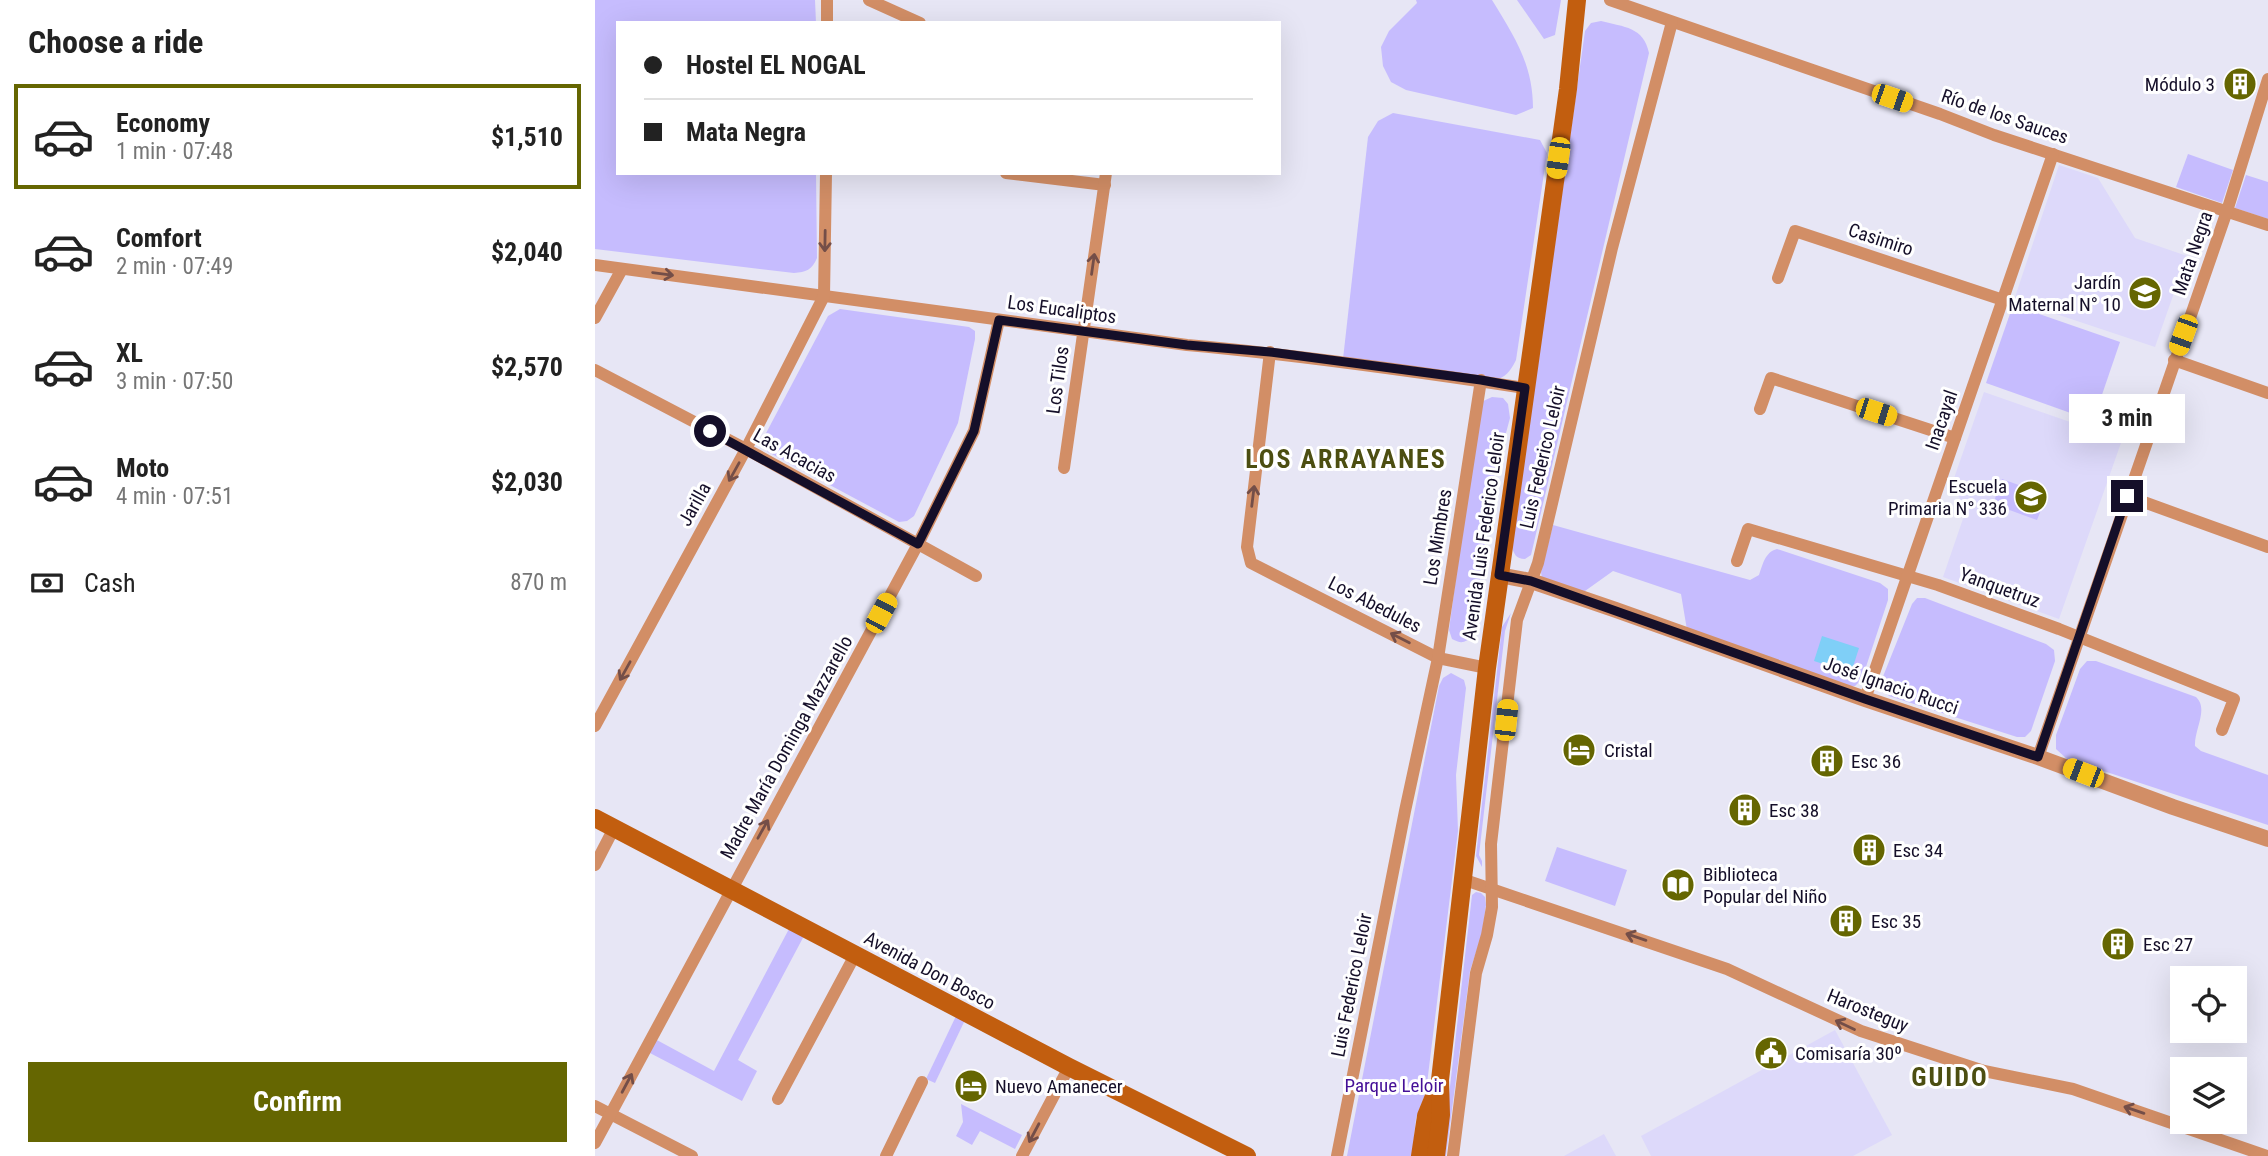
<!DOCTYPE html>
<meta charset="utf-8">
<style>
:root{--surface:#fff;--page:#f2f2f2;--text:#222;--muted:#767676;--line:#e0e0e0;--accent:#656601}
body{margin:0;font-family:"Roboto Condensed",sans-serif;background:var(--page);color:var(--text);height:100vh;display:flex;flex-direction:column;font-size:26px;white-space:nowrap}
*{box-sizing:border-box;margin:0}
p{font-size:23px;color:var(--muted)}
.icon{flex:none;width:38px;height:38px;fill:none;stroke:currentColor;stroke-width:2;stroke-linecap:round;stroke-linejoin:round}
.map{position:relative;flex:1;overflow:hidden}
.sheet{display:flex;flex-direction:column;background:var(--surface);width:595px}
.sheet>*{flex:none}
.guide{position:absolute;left:21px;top:21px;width:665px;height:154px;border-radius:0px;box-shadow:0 7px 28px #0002;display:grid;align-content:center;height:154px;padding:0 28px;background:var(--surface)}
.fabs{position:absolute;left:1575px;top:966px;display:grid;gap:14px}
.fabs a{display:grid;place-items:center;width:77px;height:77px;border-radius:0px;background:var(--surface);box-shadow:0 7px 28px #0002;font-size:35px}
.end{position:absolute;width:32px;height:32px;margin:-16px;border:9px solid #150f29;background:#fff;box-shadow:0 0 0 4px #fff}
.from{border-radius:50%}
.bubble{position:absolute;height:49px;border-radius:0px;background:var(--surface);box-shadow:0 7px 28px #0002;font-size:23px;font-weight:700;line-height:49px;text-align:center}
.car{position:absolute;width:21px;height:42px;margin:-21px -10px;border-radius:9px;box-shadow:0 0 5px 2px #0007;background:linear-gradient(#f5c518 24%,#345 0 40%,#f5c518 0 76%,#345 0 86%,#f5c518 0)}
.guide b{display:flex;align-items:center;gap:24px;height:66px;font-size:26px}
.guide b+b{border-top:2px solid var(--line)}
.guide i{width:18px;height:18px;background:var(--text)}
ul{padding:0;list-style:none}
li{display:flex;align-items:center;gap:21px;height:105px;margin:0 14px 10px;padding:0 14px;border:4px solid transparent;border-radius:0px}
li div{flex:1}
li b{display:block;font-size:26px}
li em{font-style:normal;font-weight:700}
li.selected{border-color:var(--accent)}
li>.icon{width:63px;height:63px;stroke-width:1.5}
h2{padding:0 28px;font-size:32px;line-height:84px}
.pay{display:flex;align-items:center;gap:18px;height:77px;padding:0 28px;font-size:26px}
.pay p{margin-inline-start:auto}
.button{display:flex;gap:14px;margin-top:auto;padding:14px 28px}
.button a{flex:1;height:80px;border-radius:0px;background:var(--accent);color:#fff;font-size:28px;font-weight:700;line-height:80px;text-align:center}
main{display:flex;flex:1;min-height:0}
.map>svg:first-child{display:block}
.built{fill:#ddd9fa}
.green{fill:#c6bcfe}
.water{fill:#7fcff7}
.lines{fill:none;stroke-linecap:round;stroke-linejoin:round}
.minor{stroke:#d28e66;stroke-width:12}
.tertiary{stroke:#d28e66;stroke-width:16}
.secondary{stroke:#c25e0f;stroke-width:18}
.oneway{stroke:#744e48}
.route{stroke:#150f29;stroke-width:9}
.labels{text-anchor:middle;stroke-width:6;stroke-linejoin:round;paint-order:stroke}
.poi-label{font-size:19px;fill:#150f29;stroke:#fff;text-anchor:start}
.street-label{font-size:19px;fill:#150f29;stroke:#fff}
.park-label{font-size:19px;fill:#451097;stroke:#fff}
.district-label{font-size:26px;font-weight:bold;letter-spacing:2px;fill:#4c4e11;stroke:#fff}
</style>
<main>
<section class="sheet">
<h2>Choose a ride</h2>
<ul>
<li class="selected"><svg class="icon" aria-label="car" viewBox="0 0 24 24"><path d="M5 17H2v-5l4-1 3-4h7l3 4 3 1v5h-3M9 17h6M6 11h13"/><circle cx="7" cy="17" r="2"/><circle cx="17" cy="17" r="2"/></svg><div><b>Economy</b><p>1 min · 07:48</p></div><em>$1,510</em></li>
<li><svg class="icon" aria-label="car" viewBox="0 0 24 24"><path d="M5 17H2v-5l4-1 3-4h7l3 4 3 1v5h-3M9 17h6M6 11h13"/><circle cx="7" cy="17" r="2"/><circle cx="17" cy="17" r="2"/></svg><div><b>Comfort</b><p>2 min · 07:49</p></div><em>$2,040</em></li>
<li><svg class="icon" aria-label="car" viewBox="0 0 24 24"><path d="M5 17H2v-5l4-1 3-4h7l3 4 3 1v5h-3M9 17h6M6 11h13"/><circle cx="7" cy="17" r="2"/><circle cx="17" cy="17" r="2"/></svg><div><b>XL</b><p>3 min · 07:50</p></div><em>$2,570</em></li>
<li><svg class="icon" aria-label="car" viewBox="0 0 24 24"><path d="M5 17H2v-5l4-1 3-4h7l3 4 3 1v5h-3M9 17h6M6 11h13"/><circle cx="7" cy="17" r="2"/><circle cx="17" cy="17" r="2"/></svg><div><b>Moto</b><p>4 min · 07:51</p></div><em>$2,030</em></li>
</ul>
<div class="pay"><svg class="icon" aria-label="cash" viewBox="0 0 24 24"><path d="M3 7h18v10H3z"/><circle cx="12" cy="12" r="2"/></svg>Cash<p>870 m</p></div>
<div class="button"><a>Confirm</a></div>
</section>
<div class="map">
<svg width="1673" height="1156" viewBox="0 0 1673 1156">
<rect width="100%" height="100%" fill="#e7e6f5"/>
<g class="built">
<path d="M 1464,165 L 1503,178 L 1540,238 L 1592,256 L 1560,347 L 1419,300 Z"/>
<path d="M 1389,392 L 1527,440 L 1464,619 L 1348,577 L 1371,510 L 1357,484 Z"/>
<path d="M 1240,1030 L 1297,1135 L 1258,1156 L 1056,1156 L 1046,1136 Z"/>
<path d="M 1009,1134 L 1021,1156 L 969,1156 Z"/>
</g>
<g class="green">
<path d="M 0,0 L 220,0 L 221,23 L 23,23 L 23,173 L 221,173 L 222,258 C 217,270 211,272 199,273 L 0,249 Z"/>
<path d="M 821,0 L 897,0 C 919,36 938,64 938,108 L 921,115 L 811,90 L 796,82 L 788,66 L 786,47 L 794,31 L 822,3 Z"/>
<path d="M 922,0 L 966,0 L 960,35 L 949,39 Z"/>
<path d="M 1006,21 C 1029,27 1049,27 1054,53 L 936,555 L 930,559 C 921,559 919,554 917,547 L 990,31 L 996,23 Z"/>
<path d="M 798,113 L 945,140 L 952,153 L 921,360 C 915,372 911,377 898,381 L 748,359 L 773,137 L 783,121 Z"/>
<path d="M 1593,154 L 1638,170 L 1627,203 L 1581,187 Z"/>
<path d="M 1651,175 L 1673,182 L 1673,219 L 1640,208 Z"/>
<path d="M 1418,305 L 1525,342 L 1498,421 L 1391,383 Z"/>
<path d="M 245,309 L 374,327 L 380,331 L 380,339 L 363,423 L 319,516 L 312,521 L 304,522 L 173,452 L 168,445 L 169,437 L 233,316 Z"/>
<path d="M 897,397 L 908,398 L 913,404 L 915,418 L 897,485 L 878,636 C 870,643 866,644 857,639 L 854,630 L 884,403 Z"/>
<path d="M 1407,479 L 1452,495 L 1442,520 L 1398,504 Z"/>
<path d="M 958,525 L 1155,580 L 1164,575 C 1168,564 1170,552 1182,549 L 1285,583 L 1293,589 L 1293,600 L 1267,679 L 1260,686 L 1251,687 L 1092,630 L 1086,594 L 1018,571 L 983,596 L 947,579 L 946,572 Z"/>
<path d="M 1322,598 L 1330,598 L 1451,644 L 1459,650 L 1460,661 L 1436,731 L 1430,737 L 1422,737 L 1294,696 L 1288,689 L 1287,679 L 1317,604 Z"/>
<path d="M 916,613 L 910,631 L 884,855 L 887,861 L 887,867 L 881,856 L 907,627 Z"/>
<path d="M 1492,661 L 1501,661 L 1601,697 C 1614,709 1599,730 1600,746 L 1606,751 L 1673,775 L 1673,825 L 1472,759 L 1461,749 L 1461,735 L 1485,669 Z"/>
<path d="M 856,673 L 869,680 L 871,688 L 861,775 L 863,831 L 831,1092 L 821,1118 L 817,1156 L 752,1156 L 844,686 L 848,678 Z"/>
<path d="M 962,847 L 1032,870 L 1020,906 L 950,881 Z"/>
<path d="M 881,892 L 886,893 L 890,897 L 891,905 L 887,934 L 875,971 L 851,1156 L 847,1156 L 877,895 Z"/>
<path d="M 195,927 L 210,934 L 143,1060 L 162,1071 L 147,1101 L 53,1052 L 60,1039 L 119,1071 Z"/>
<path d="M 361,1016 L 370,1020 L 340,1083 L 331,1079 Z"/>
<path d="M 366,1104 L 427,1135 L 420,1149 L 385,1131 L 377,1145 L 361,1136 L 368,1122 Z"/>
</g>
<path class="water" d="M 1227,636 L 1264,648 L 1256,673 L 1219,661 Z"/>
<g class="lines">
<g class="minor">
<path d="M 274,0 L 325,23"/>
<path d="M 1015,0 L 1345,114 L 1399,135 L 1673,225"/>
<path d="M 232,23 L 232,0"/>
<path d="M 411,173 L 510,185"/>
<path d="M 0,265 L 592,345 C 705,355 817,371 930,388"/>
<path d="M 1183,278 L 1200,231 L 1408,300"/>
<path d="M 0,318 L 27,269"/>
<path d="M 675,352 L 652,547 L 656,563 L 843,658 L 892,668"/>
<path d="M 1579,360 L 1673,393"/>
<path d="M 0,370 L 151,449 L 381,576"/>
<path d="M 1165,409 L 1176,378 L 1360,438"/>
<path d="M 469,468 L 511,173"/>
<path d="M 1532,496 L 1673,547"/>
<path d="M 1142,561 L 1153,529 L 1343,585 L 1464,629 L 1639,699 L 1627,730"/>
<path d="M 1270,699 L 1458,154"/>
<path d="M 0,726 L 151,449 L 229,296 L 231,173"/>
<path d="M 1443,757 L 1632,211 L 1673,79"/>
<path d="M 0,865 L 19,828"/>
<path d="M 867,879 L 1132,969 L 1266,1031 L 1389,1071 L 1478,1089 L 1672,1156"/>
<path d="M 183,1099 L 260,955"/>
<path d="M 0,1106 L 97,1156"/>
<path d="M 0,1143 L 323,544 L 379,431 L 404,320"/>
<path d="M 291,1156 L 327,1082"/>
<path d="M 427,1156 L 474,1067"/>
<path d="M 742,1156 L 810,811 L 843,658 L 886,380"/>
<path d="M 858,1156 L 881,973 L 892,935 L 897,907 L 896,844 L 922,620 L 943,563 L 1017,248 L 1077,22"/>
</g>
<path class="tertiary" d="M 904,575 L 936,581 L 1021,610 L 1270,699 L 1443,757 L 1578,807 L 1673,839"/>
<g class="secondary">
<path d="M 0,818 L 474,1067 L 652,1156"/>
<path d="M 825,1156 L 831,1116 L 842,1089"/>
<path d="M 841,1156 L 846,1115 L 845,1080 L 892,668 L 973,89 L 982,0"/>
</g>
</g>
<defs><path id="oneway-shaft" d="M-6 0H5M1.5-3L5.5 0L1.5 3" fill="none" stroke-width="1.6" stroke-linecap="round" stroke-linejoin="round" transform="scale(1.75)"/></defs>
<g class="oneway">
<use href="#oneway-shaft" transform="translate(230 241) rotate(91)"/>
<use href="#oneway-shaft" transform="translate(498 264) rotate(-82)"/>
<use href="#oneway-shaft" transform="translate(68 274) rotate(8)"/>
<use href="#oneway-shaft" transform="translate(139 472) rotate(119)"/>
<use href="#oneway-shaft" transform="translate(658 496) rotate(-83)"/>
<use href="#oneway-shaft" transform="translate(805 638) rotate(-153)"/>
<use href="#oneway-shaft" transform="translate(30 671) rotate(119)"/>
<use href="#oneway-shaft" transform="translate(168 829) rotate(-61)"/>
<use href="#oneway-shaft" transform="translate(1041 937) rotate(-161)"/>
<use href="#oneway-shaft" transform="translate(1250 1025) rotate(-155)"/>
<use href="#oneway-shaft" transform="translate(32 1083) rotate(-62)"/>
<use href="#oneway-shaft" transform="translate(1539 1110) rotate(-161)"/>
<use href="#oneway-shaft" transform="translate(439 1133) rotate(118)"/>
</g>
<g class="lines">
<path class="route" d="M 115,431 L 323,544 L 379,431 L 404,320 L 592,345 L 675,352 L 886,380 L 930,388 L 904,575 L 936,581 L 1270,699 L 1443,757 L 1532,496"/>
</g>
<defs>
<symbol id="building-disc" viewBox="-11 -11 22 22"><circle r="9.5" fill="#656601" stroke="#fff"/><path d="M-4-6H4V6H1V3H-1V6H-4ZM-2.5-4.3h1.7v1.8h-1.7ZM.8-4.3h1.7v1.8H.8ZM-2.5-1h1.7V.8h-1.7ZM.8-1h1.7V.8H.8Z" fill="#fff"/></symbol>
<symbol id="school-disc" viewBox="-11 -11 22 22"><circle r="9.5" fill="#656601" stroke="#fff"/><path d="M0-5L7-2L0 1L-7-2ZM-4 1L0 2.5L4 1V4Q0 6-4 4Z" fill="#fff"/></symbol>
<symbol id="hotel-disc" viewBox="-11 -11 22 22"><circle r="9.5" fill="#656601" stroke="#fff"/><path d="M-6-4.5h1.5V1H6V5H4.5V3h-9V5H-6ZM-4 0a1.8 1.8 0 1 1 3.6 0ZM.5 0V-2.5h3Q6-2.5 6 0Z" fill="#fff"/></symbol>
<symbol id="library-disc" viewBox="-11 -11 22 22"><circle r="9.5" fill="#656601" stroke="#fff"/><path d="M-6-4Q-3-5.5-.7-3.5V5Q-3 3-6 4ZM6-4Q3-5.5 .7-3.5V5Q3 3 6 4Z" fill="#fff"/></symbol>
<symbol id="civic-disc" viewBox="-11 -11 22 22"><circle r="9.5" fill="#656601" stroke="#fff"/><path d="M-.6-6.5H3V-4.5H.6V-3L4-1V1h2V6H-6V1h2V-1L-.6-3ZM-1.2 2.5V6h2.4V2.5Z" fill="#fff"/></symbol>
</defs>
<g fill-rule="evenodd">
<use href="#building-disc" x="1626" y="65" width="38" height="38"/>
<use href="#school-disc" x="1531" y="274" width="38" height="38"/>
<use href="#school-disc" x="1417" y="478" width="38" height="38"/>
<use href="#hotel-disc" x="965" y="731" width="38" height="38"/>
<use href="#building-disc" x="1213" y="742" width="38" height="38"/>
<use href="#building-disc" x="1131" y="791" width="38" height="38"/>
<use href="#building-disc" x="1255" y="831" width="38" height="38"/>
<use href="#library-disc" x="1064" y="866" width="38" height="38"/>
<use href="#building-disc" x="1232" y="902" width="38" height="38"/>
<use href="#building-disc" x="1504" y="925" width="38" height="38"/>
<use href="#civic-disc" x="1157" y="1034" width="38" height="38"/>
<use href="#hotel-disc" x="357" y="1067" width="38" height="38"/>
</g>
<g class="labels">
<g class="poi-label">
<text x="1620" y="91" text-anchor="end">Módulo 3</text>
<text x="1526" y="289" text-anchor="end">Jardín<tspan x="1526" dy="22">Maternal N° 10</tspan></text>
<text x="1412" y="493" text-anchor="end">Escuela<tspan x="1412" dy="22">Primaria N° 336</tspan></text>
<text x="1009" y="757">Cristal</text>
<text x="1256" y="768">Esc 36</text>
<text x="1174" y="817">Esc 38</text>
<text x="1298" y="857">Esc 34</text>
<text x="1108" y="881">Biblioteca<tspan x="1108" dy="22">Popular del Niño</tspan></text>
<text x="1276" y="928">Esc 35</text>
<text x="1548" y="951">Esc 27</text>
<text x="1200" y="1060">Comisaría 30º</text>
<text x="400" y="1093">Nuevo Amanecer</text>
</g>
<g class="street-label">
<text transform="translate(1410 116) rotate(19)" y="7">Río de los Sauces</text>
<text transform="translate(1286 239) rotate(18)" y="7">Casimiro</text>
<text transform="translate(1597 253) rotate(-71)" y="7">Mata Negra</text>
<text transform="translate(467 309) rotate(8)" y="7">Los Eucaliptos</text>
<text transform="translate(462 380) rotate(-82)" y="7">Los Tilos</text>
<text transform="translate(1346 420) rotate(-71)" y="7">Inacayal</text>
<text transform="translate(200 455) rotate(29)" y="7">Las Acacias</text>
<text transform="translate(947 457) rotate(-77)" y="7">Luis Federico Leloir</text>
<text transform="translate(99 504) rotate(-61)" y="7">Jarilla</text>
<text transform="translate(888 536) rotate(-82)" y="7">Avenida Luis Federico Leloir</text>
<text transform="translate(842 537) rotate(-81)" y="7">Los Mimbres</text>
<text transform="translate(1405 587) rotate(20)" y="7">Yanquetruz</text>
<text transform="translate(780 604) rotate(27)" y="7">Los Abedules</text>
<text transform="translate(1296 685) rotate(19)" y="7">José Ignacio Rucci</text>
<text transform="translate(191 747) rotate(-61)" y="7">Madre María Dominga Mazzarello</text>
<text transform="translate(335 970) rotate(28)" y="7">Avenida Don Bosco</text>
<text transform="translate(756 985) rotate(-79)" y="7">Luis Federico Leloir</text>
<text transform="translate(1273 1010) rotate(22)" y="7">Harosteguy</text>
</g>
<g class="park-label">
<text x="799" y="1092">Parque Leloir</text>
</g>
<g class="district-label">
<text x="751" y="468">LOS ARRAYANES</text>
<text x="1355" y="1086">GUIDO</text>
</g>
</g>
</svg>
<div class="fabs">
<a><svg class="icon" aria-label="locate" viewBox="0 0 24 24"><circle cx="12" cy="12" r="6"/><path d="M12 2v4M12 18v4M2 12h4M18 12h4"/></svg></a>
<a><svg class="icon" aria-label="layers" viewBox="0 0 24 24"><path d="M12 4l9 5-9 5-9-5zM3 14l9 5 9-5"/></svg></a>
</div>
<i class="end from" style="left:115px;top:431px"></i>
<i class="end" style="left:1532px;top:496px"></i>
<div class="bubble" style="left:1474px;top:394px;width:116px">3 min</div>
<i class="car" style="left:1297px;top:98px;rotate:109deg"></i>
<i class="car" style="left:963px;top:158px;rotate:188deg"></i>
<i class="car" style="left:1588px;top:335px;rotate:200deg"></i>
<i class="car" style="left:1281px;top:412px;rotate:108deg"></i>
<i class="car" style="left:286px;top:613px;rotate:28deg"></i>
<i class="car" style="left:911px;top:720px;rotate:6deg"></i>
<i class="car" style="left:1488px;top:773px;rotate:291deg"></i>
<div class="guide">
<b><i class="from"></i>Hostel EL NOGAL</b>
<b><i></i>Mata Negra</b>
</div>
</div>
</main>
